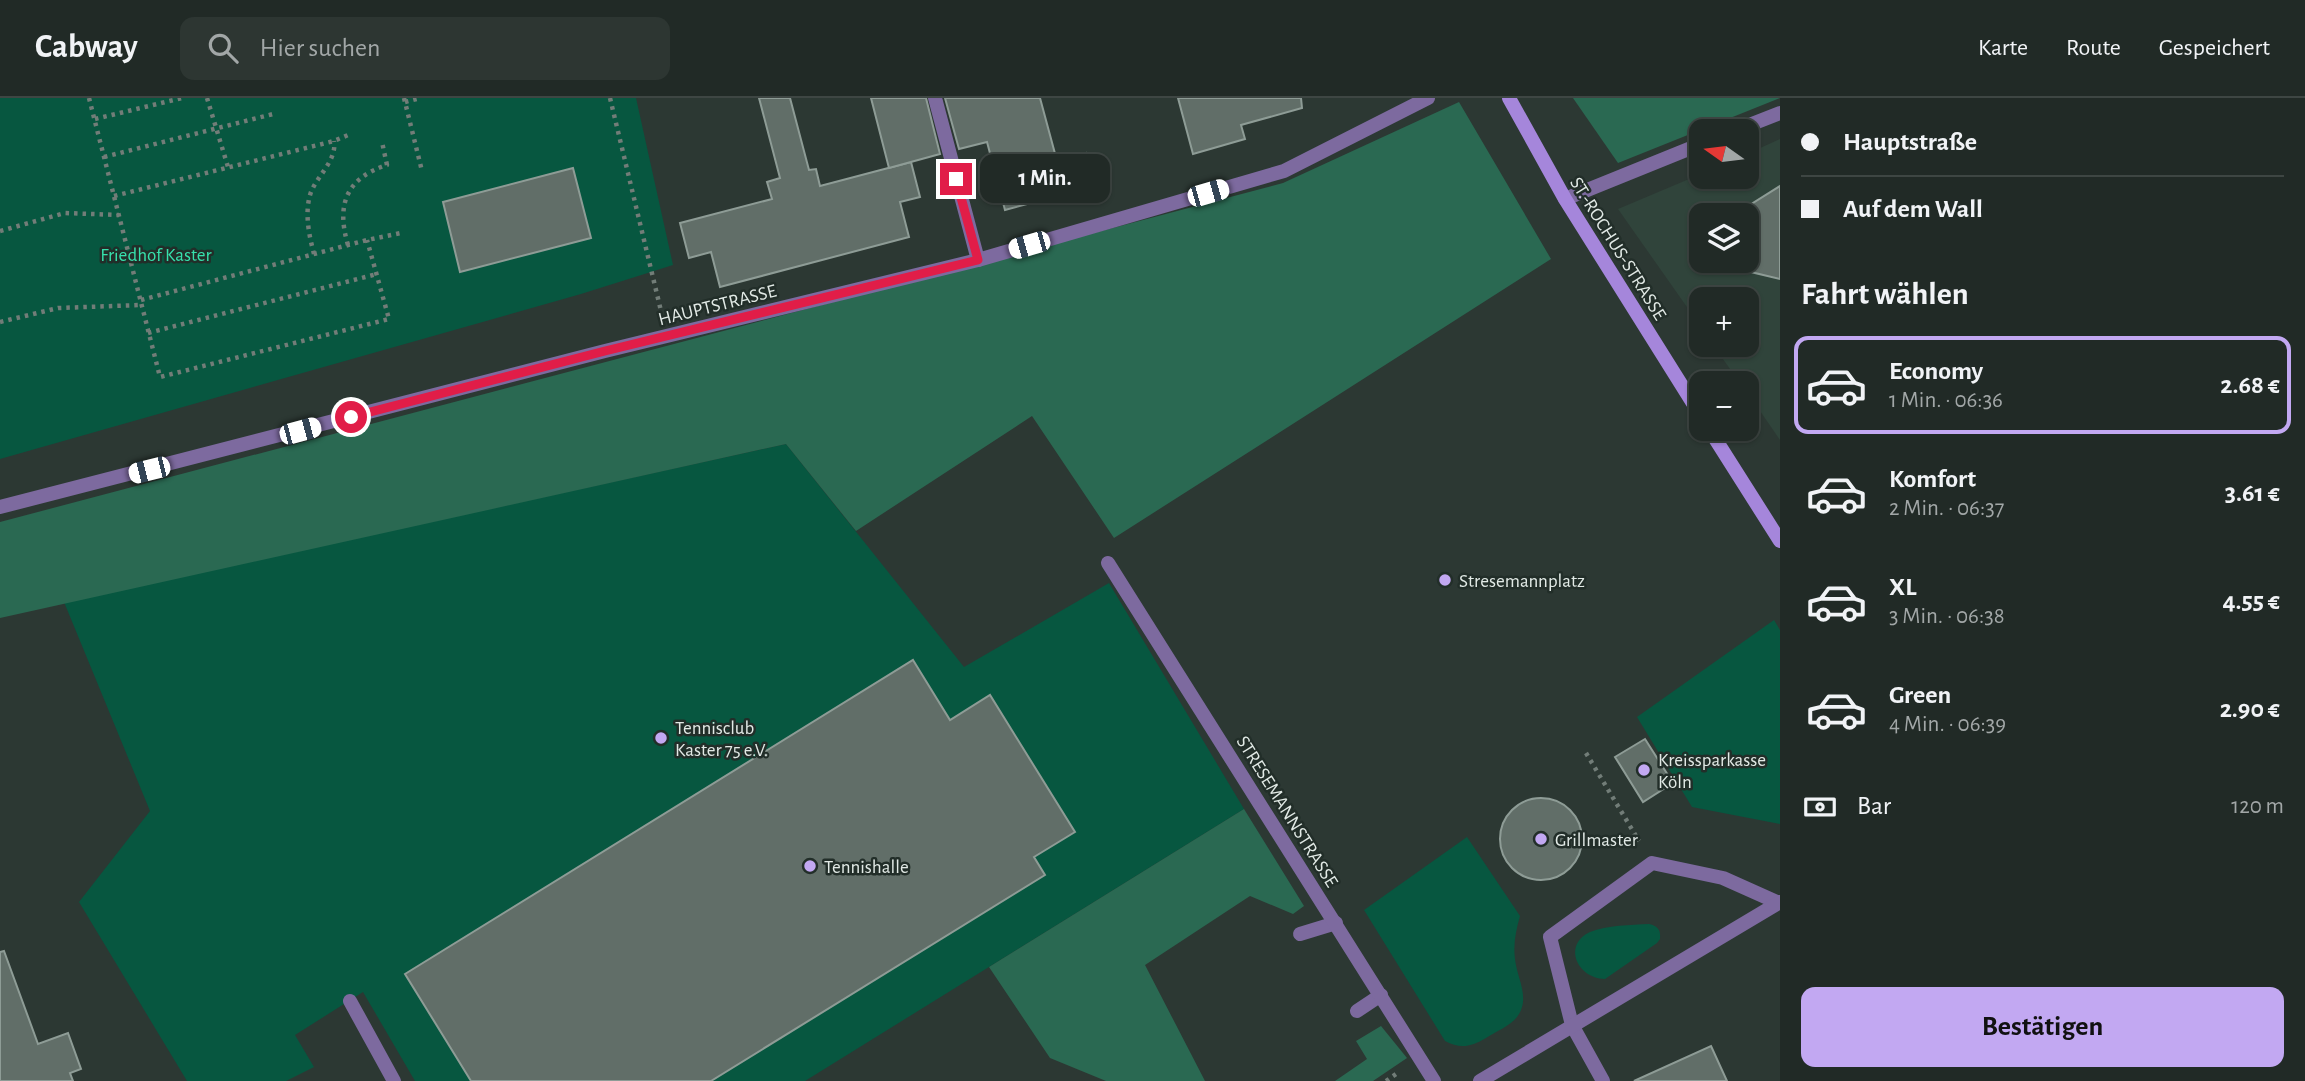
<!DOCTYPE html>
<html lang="de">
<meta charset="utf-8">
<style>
:root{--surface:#212a26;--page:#2d3632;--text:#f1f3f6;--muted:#a2a7a7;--line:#3e4643;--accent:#c2a8f2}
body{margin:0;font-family:"Alegreya Sans",sans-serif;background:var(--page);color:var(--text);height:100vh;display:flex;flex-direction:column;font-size:26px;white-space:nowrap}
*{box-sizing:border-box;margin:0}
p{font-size:23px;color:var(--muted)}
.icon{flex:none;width:38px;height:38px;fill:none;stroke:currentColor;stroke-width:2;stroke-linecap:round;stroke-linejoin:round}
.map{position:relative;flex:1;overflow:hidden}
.sheet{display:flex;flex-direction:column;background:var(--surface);width:525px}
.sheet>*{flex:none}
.hud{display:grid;align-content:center;height:154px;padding:0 21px;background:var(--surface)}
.needle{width:46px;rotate:284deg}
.controls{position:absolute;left:1689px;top:21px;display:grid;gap:14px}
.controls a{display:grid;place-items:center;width:70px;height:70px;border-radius:14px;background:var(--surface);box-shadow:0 2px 5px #0004,0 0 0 2px var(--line);font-size:35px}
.end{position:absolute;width:32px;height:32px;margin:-16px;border:9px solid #e11d48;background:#fff;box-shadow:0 0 0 4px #fff}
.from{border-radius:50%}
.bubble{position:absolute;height:49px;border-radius:14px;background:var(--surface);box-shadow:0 2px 5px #0004,0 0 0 2px var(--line);font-size:23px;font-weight:700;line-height:49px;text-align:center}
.car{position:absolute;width:21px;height:42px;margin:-21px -10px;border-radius:9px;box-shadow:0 0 5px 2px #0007;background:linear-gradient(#fff 24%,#345 0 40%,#fff 0 76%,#345 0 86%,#fff 0)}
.hud b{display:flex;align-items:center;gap:24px;height:66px;font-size:26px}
.hud b+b{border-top:2px solid var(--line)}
.hud i{width:18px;height:18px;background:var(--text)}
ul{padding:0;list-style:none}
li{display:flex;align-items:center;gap:21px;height:98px;margin:0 14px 10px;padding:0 7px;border:4px solid transparent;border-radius:14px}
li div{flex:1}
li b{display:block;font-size:26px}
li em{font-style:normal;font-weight:700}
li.selected{border-color:var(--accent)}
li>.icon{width:63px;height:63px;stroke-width:1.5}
h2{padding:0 21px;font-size:32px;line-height:84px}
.pay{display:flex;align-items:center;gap:18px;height:77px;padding:0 21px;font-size:26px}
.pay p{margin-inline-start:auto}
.button{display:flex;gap:14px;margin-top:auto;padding:14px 21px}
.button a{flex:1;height:80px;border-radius:14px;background:var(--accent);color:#111;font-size:28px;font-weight:700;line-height:80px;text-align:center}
header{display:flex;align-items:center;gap:42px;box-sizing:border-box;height:98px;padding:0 35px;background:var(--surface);border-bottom:2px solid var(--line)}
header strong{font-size:33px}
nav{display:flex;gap:38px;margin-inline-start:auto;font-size:24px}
.search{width:490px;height:63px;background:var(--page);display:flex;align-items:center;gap:18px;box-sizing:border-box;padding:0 24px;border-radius:14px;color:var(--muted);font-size:26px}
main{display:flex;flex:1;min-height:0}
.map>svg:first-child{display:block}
.built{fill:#30443b;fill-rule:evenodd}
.green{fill:#075740}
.forest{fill:#2a6952}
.building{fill:#616e68;stroke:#8e9c96;stroke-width:2}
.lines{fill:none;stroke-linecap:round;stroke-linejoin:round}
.path{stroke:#727d78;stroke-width:4.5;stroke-dasharray:3.5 5;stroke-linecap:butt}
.lane{stroke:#7d6a9f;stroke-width:14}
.street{stroke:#7d6a9f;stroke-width:14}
.secondary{stroke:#a586db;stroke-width:14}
.route{stroke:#e11d48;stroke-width:9}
.poi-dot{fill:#c2a8f2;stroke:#222e29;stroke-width:2.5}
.labels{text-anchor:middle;stroke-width:5;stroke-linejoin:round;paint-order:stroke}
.street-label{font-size:19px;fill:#e2eae6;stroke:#222e29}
.park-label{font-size:19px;fill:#36e1ac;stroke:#222e29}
.poi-label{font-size:19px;fill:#e2eae6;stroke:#222e29;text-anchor:start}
</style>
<header>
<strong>Cabway</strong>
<div class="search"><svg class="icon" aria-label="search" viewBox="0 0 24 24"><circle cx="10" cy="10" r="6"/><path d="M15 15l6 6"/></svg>Hier suchen</div>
<nav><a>Karte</a><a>Route</a><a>Gespeichert</a></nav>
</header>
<main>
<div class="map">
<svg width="1780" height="983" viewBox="0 0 1780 983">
<rect width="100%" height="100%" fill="#2c3833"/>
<path class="built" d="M 1780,41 L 1780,342 L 1747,294 L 1746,285 L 1740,285 L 1713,247 L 1746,247 L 1746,201 L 1701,201 L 1701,229 L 1618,111 L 1701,76 L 1701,79 L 1746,79 L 1747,56 ZM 1701,117 L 1746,117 L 1746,163 L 1701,163 Z"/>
<g class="green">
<path d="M 0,0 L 636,0 L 673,167 L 581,196 L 0,361 Z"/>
<path d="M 786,346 L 964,569 L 1109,485 L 1244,711 L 805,983 L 415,983 L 363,894 L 295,937 L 314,969 L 286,983 L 187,983 L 79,804 L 150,713 L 64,504 Z"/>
<path d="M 1774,522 L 1780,532 L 1780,726 L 1692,709 L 1637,619 Z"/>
<path d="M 1467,739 L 1520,818 C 1516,832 1513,846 1515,861 C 1517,881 1531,900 1517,919 C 1510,928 1495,934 1486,940 C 1471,949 1460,951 1445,943 L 1364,812 Z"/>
<path d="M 1649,826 C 1658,828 1661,832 1660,841 L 1657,845 L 1605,881 C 1576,880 1563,846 1590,834 C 1607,827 1631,827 1649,826 Z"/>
</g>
<g class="forest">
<path d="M 1573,0 L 1780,0 L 1618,65 Z"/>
<path d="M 1459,4 L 1551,161 L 1114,440 L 1032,318 L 856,433 L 786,346 L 0,520 L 0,424 L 1283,85 Z"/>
<path d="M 1244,711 L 1304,808 L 1293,816 L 1250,798 L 1145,867 L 1205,983 L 1106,983 L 1050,960 L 989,869 Z"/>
<path d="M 1381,928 L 1407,960 L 1373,983 L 1335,983 L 1367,961 L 1356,943 Z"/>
</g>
<g class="building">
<path d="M 759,0 L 790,0 L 809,72 L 816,71 L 820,88 L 911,64 L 920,99 L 900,104 L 909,139 L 720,189 L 711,154 L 689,160 L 680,125 L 772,101 L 767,84 L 780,80 Z"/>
<path d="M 871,0 L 926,0 L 940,56 L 889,70 Z"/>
<path d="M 945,0 L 1040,0 L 1057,63 L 1086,55 L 1095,88 L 1005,112 L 987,44 L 959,51 Z"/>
<path d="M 1178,0 L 1301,0 L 1302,10 L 1241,27 L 1245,41 L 1193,56 Z"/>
<path d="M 573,70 L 591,140 L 460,174 L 443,104 Z"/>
<path d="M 1780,88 L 1780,181 L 1751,174 L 1744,163 L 1746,163 L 1746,117 L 1737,117 L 1737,115 Z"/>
<path d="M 913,562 L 950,622 L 990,597 L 1075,734 L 1034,759 L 1045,777 L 711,983 L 471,983 L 405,876 Z"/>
<path d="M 1645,641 L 1673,685 L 1643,704 L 1615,659 Z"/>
<circle cx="1541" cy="741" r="41"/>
<path d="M 4,853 L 38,946 L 68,935 L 81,971 L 70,975 L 73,983 L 0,983 L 0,854 Z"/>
<path d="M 1711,948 L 1727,983 L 1634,983 Z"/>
</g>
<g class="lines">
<g class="path">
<path d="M 89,0 L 160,279 L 389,221 L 367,142"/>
<path d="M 207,0 L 228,69"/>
<path d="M 404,0 L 422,73"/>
<path d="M 610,0 L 661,213"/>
<path d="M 405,4 L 421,0"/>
<path d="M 95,21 L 182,0"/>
<path d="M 104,59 L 273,16"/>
<path d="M 114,98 L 334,43 L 348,37"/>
<path d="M 0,133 L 65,115 L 119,117"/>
<path d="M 348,147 C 336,107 346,80 387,67 L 382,44"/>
<path d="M 314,156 C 309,137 304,114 311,94 C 318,77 337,62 334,43"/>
<path d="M 141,202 L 367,142 L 401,135"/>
<path d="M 0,224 L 58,210 L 141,207"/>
<path d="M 148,235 L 377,176"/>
<path d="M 1586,655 L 1639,743"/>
<path d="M 1386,983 L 1399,974"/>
</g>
<g class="lane">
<path d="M 1734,33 L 1780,15"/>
<path d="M 1565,101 L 1701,46"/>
<path d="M 0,409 L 605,253 L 978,162 L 1284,73 L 1428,0"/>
<path d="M 1300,836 L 1336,825"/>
<path d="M 1357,913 L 1381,897"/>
<path d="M 1572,927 L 1550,839 L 1652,765 L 1723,780 L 1779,805"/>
</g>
<g class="street">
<path d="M 935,0 L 978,162"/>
<path d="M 1108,465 L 1434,983"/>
<path d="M 350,903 L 394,983"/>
<path d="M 1572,927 L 1603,983"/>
<path d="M 1480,983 L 1780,804"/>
</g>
<g class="secondary">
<path d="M 1509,0 L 1565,101 L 1701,318"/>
<path d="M 1709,331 L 1780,443"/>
</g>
</g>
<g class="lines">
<path class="route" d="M 351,319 L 605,253 L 978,162 L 956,81"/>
</g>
<g class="poi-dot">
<circle cx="1445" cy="482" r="7"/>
<circle cx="661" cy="640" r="7"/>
<circle cx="1644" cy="672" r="7"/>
<circle cx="1541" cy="741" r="7"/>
<circle cx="810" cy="768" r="7"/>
</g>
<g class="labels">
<g class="street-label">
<text transform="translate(1619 150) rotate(58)" y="7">ST.-ROCHUS-STRASSE</text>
<text transform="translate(717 206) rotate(-14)" y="7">HAUPTSTRASSE</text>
<text transform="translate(1288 713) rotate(58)" y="7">STRESEMANNSTRASSE</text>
</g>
<g class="park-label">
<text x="156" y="163">Friedhof Kaster</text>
</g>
<g class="poi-label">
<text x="1459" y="489">Stresemannplatz</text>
<text x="675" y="636">Tennisclub<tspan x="675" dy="22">Kaster 75 e.V.</tspan></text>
<text x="1658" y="668">Kreissparkasse<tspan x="1658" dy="22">Köln</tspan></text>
<text x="1555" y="748">Grillmaster</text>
<text x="824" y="775">Tennishalle</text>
</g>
</g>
</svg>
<div class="controls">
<a><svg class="needle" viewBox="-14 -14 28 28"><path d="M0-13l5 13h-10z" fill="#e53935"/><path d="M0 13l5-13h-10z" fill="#a2a7a7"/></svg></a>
<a><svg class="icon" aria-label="layers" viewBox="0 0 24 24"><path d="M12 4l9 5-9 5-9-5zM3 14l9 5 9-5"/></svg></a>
<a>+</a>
<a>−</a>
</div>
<i class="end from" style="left:351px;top:319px"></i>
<i class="end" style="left:956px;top:81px"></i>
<div class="bubble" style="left:980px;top:56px;width:130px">1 Min.</div>
<i class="car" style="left:1208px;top:95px;rotate:74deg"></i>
<i class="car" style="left:1029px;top:147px;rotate:254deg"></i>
<i class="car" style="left:300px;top:333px;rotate:75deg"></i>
<i class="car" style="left:149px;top:372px;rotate:256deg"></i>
</div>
<section class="sheet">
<div class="hud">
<b><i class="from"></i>Hauptstraße</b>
<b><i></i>Auf dem Wall</b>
</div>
<h2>Fahrt wählen</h2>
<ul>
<li class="selected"><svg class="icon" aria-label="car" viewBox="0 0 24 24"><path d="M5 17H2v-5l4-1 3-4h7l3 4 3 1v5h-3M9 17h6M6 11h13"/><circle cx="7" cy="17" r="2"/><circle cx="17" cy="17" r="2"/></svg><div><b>Economy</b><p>1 Min. · 06:36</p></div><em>2.68 €</em></li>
<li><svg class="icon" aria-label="car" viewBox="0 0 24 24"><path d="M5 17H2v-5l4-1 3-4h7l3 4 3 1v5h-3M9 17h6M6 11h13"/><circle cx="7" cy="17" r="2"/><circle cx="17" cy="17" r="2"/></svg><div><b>Komfort</b><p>2 Min. · 06:37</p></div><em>3.61 €</em></li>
<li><svg class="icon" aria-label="car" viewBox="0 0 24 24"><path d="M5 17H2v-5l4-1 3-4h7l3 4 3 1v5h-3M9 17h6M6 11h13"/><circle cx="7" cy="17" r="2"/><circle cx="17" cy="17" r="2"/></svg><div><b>XL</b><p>3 Min. · 06:38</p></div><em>4.55 €</em></li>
<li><svg class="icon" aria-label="car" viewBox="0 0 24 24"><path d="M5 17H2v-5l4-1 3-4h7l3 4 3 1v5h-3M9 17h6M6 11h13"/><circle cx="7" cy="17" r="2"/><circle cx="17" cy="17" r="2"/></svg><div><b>Green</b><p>4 Min. · 06:39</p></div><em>2.90 €</em></li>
</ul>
<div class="pay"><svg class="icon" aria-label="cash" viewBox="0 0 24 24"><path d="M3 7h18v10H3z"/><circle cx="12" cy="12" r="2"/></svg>Bar<p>120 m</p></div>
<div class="button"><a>Bestätigen</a></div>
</section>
</main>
